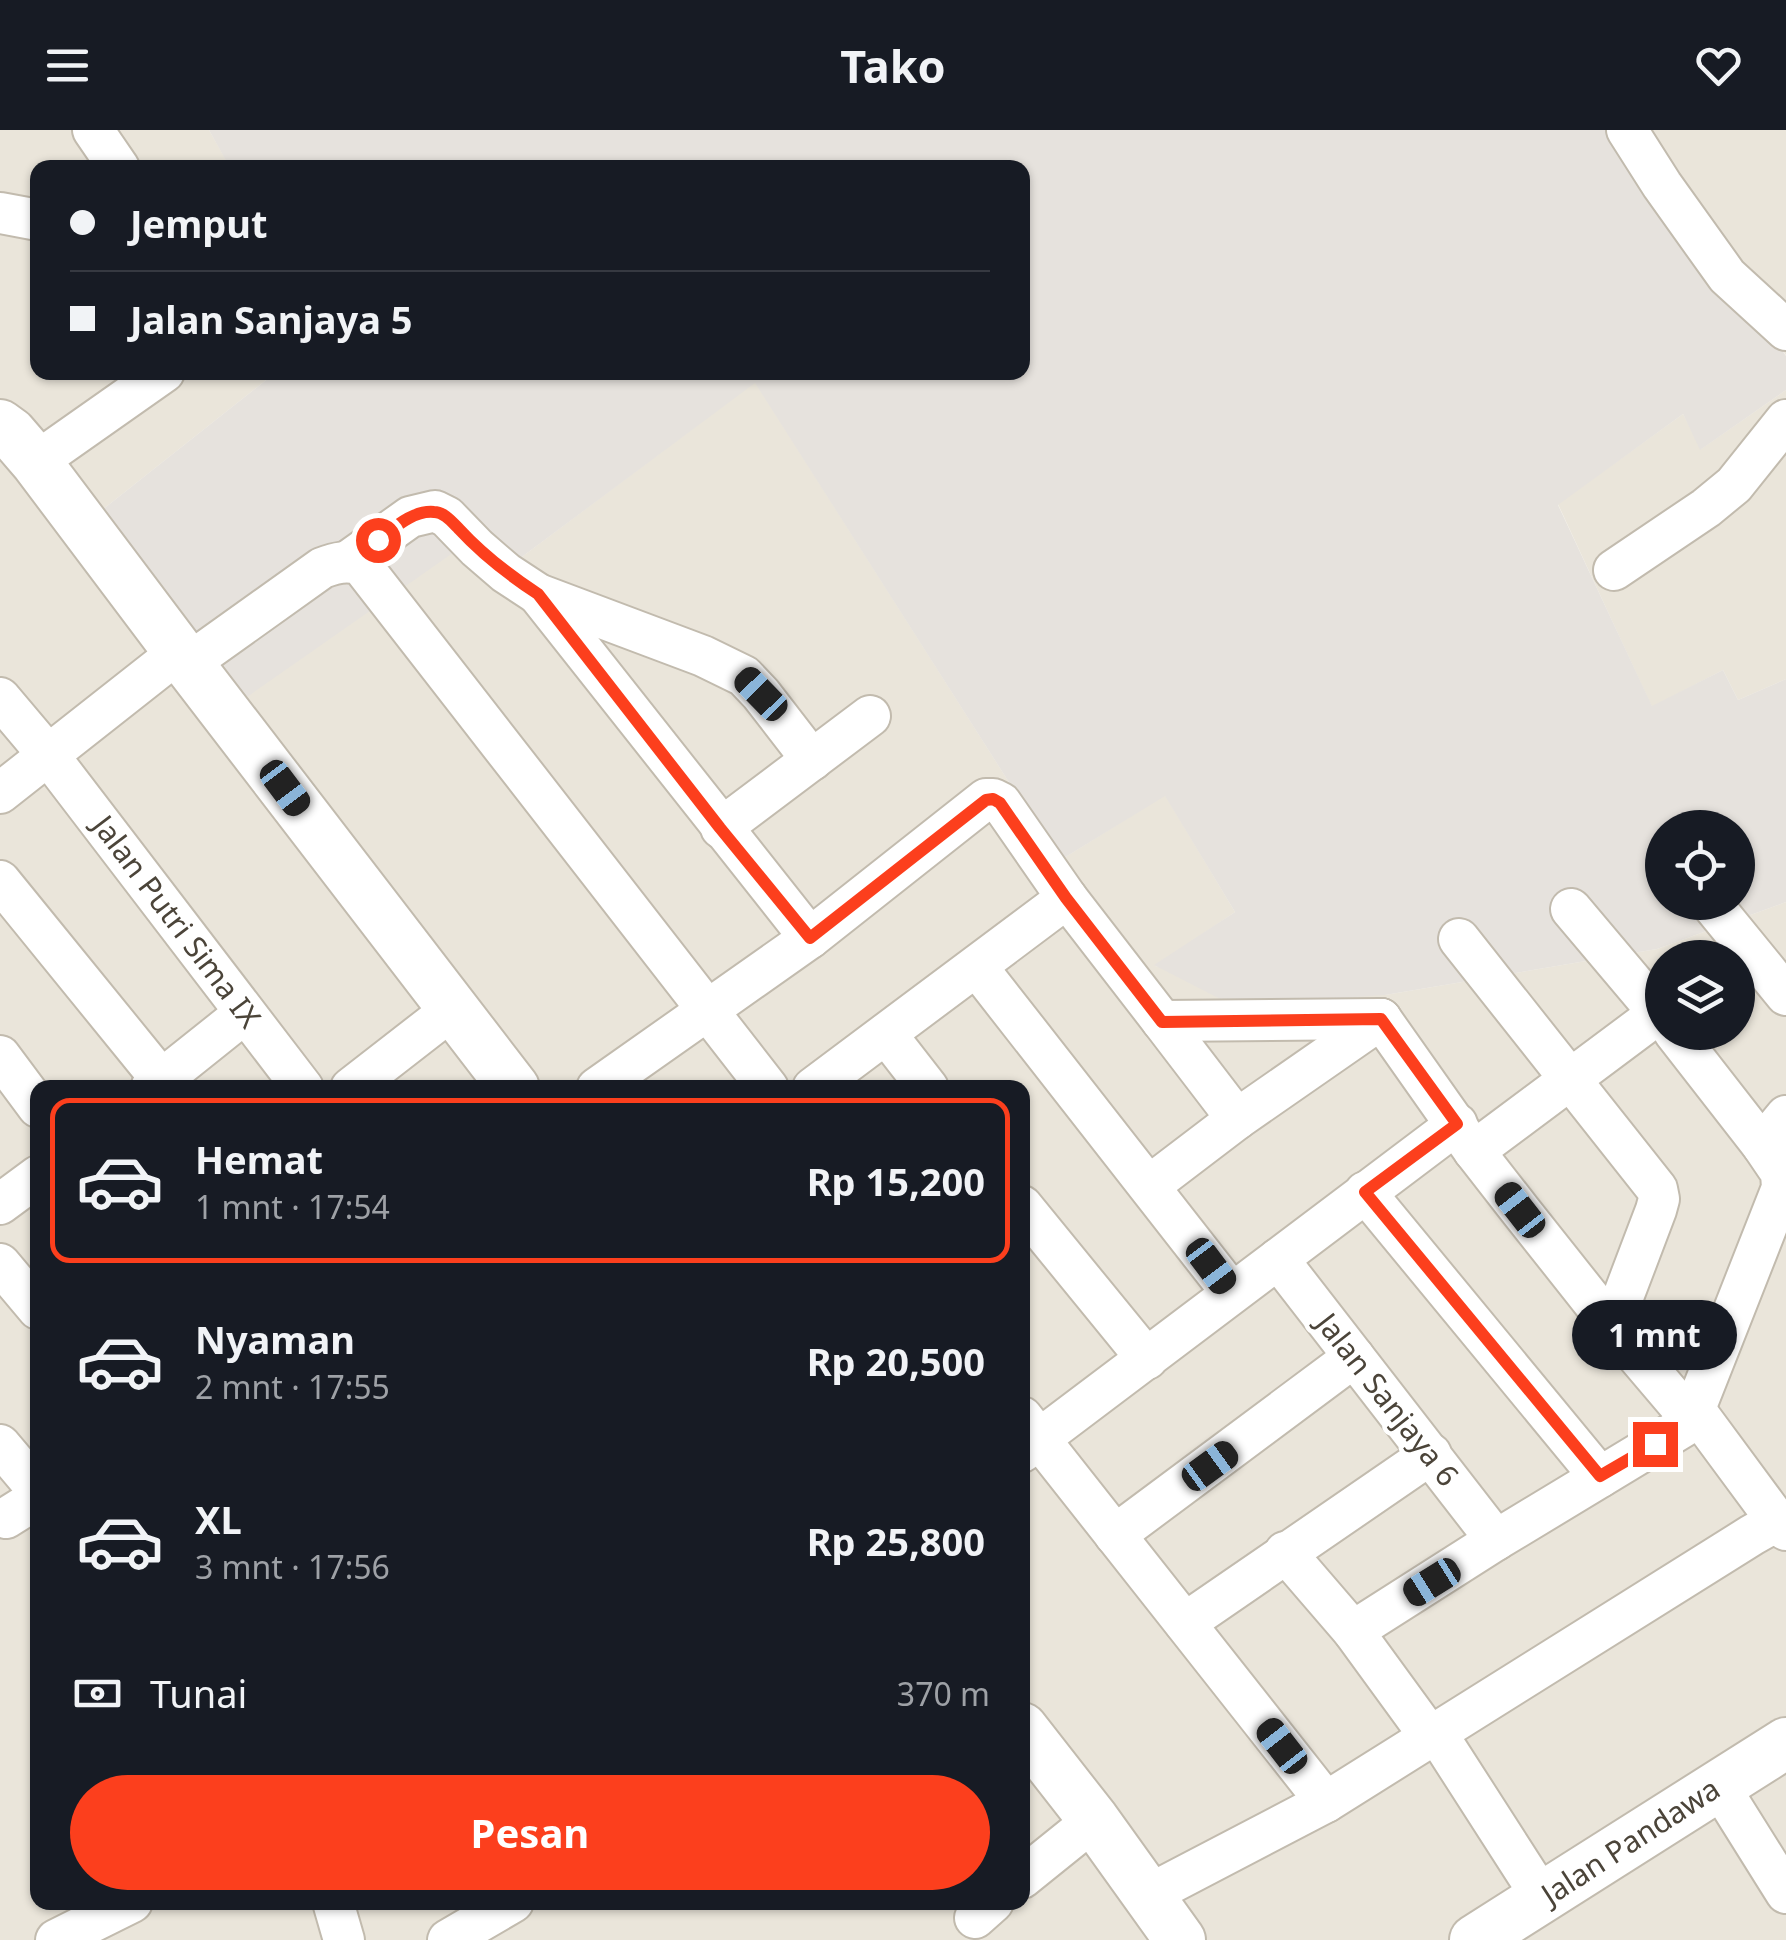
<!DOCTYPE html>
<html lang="id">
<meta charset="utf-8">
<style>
:root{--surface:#171b24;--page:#242831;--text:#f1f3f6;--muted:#9ea1a6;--line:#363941;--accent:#fc3f1d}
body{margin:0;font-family:"Noto Sans",sans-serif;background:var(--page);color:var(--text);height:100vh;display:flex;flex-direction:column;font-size:38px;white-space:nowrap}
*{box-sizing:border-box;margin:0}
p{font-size:32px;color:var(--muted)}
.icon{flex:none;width:55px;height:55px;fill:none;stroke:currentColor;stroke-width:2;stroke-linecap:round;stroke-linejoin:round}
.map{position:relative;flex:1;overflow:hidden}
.sheet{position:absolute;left:30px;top:950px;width:1000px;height:830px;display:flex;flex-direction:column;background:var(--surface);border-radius:20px;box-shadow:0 2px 8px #0004}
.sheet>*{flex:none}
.hud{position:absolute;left:30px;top:30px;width:1000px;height:220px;border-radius:20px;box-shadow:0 2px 8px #0004;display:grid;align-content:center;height:220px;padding:0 40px;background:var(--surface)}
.fabs{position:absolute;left:1645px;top:680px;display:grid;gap:20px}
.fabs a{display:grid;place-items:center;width:110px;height:110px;border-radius:50%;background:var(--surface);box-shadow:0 2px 8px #0004;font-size:50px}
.end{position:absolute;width:45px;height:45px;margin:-22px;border:12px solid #fc3f1d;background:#fff;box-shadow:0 0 0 5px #fff}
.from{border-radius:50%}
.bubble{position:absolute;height:70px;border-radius:35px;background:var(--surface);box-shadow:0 2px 8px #0004;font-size:32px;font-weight:700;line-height:70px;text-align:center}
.car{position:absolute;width:30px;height:60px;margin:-30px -15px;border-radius:12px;box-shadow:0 0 8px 2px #0007;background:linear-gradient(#222 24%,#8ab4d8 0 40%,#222 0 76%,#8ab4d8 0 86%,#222 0)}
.hud b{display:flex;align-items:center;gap:35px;height:95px;font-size:38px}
.hud b+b{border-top:2px solid var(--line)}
.hud i{width:25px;height:25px;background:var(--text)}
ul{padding:18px 0 0;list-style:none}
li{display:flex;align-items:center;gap:30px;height:165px;margin:0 20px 15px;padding:0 20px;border:5px solid transparent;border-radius:20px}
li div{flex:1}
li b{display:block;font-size:38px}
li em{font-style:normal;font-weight:700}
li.selected{border-color:var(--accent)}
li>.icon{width:90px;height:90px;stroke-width:1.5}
.pay{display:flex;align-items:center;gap:25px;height:110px;padding:0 40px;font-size:38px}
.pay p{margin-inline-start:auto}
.cta{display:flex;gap:20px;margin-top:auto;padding:20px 40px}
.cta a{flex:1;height:115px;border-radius:60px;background:var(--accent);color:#fff;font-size:40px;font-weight:700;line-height:115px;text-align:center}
header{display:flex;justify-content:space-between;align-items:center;height:130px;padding:0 40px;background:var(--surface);font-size:45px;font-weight:700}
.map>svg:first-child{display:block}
.residential{fill:#eae5da;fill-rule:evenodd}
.industrial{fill:#e6e2dd;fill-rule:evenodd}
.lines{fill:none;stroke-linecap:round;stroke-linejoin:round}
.minor-casing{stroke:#c2bbae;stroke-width:44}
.tertiary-casing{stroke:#c2bbae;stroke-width:54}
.minor{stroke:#fff;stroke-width:40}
.tertiary{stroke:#fff;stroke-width:50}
.route{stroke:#fc3f1d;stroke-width:12}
.labels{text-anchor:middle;stroke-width:9;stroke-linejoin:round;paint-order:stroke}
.street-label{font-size:30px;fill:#4b4439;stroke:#fff}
</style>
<header><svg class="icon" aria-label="menu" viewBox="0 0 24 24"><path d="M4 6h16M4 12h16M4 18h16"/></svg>Tako<svg class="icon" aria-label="heart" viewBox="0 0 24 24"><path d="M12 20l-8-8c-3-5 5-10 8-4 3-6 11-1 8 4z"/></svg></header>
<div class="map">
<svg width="1786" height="1810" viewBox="0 0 1786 1810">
<rect width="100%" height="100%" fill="#f6f3ec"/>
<g class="residential">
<path d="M 0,0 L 209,0 L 230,37 L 38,38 L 38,242 L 275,243 L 92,388 L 460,418 L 491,450 L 755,252 L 1059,731 L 1165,665 L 1235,782 L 1155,836 L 1385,865 L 1657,819 L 1786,772 L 1786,1810 L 0,1810 ZM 1662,828 L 1738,828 L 1738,902 L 1662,902 ZM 38,958 L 1022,958 L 1022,1772 L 38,1772 Z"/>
<path d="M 1631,0 L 1786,0 L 1786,226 L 1786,225 Z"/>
<path d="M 1786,260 L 1786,549 L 1738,570 L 1723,540 L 1652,577 L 1558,374 L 1683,284 L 1701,319 Z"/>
</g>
<path class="industrial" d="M 209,0 L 1631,0 L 1786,226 L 1786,260 L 1700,320 L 1683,284 L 1558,375 L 1652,576 L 1723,540 L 1738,570 L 1786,549 L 1786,772 L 1657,819 L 1385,865 L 1232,875 L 1154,835 L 1235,782 L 1165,666 L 1059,731 L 755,253 L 491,450 L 460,418 L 237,574 L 92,388 L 275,243 L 1022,242 L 1022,38 L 230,38 ZM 1662,698 L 1738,698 L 1738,772 L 1662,772 Z"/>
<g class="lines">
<defs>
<g id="minor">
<path d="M 93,0 L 119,38"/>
<path d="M 1627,0 L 1662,55 L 1727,146 L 1786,200"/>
<path d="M 0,83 L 38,90"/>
<path d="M 36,332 L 164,242"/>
<path d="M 347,432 L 410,387 L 435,381 L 447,387 L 477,418 L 506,443 L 538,464 L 703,526 L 744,546 L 761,564 L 812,630"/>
<path d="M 1614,440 L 1706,378 L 1734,355 L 1786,290"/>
<path d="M 538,464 L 810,808"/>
<path d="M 189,533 L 322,438 C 335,433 349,429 362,436 L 768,958"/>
<path d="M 0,568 L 49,626 L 303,958"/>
<path d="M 0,663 L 179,522"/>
<path d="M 721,698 L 870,586"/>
<path d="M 0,751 L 161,949"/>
<path d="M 1710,772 L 1786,865"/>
<path d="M 1571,779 L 1662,887"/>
<path d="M 1459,809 L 1657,1059 L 1659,1069 L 1656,1080 L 1612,1196"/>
<path d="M 977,837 L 1232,1163"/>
<path d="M 1381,889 L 1474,1021 L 1520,1080 L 1612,1196 L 1691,1289"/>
<path d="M 1162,891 L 1237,989"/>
<path d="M 886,904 L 928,958"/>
<path d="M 0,926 L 38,977"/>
<path d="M 151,958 L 245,883"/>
<path d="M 351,958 L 454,878"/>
<path d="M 597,958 L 810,808 L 986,669 L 993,669 L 1001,673 L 1067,768 L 1162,891 L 1381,889"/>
<path d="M 813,958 L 1067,768"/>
<path d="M 1762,1015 L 1786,986"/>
<path d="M 1474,1021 L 1659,883"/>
<path d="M 1149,1056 L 1237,989 L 1381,889"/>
<path d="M 1365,1062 L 1600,1347"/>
<path d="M 0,1074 L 38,1046"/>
<path d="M 1022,1076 L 1147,1229"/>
<path d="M 1278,1129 L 1496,1410"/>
<path d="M 0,1134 L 38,1179"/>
<path d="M 1695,1280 L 1777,1391"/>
<path d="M 1022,1287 L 1326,1672"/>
<path d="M 0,1315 L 38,1360"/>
<path d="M 1022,1322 L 1457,994"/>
<path d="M 6,1388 L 38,1368"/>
<path d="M 1115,1405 L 1354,1227"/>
<path d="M 1285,1422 L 1353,1501 L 1431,1608"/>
<path d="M 1185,1493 L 1431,1324"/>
<path d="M 1353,1501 L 1496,1410 L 1683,1297 L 1691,1289 L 1778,1068 L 1782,1058 L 1781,1043 L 1762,1015 L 1674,902"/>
<path d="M 1437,1604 L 1543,1769"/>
<path d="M 1719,1656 L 1786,1763"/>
<path d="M 1022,1748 L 1094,1690"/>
<path d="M 1148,1765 L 1326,1672 L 1752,1405 L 1777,1391 L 1786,1400"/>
<path d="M 333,1772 L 344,1810"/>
<path d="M 975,1788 L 993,1772"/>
<path d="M 56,1810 L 132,1772"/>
<path d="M 448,1810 L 513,1772"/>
</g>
<g id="tertiary">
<path d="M 0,295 L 11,303 L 36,332 L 179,522 L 514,958"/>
<path d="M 1022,1598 L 1094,1690 L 1180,1810"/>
<path d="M 1475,1810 L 1786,1613"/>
</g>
</defs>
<use href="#minor" class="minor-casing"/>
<use href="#tertiary" class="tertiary-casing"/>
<use href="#minor" class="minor"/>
<use href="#tertiary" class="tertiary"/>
</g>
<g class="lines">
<path class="route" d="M 378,410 C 394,398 413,380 434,382 C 444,382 452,392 459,399 C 483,425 509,445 538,464 L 720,698 L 810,808 L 986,670 L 993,669 L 1000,673 L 1066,768 L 1162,892 L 1381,889 L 1457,994 L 1365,1062 L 1600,1346 L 1655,1314"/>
</g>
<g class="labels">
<g class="street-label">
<text transform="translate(176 792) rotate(53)" y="10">Jalan Putri Sima IX</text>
<text transform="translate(1387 1270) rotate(52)" y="10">Jalan Sanjaya 6</text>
<text transform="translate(1631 1712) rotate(-33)" y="10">Jalan Pandawa</text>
</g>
</g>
</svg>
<div class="fabs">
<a><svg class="icon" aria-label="locate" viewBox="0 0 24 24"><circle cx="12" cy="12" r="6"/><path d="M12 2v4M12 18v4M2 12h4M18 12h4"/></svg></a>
<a><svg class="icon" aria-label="layers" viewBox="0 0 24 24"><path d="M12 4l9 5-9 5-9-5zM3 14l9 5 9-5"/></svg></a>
</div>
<i class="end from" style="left:378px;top:410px"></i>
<i class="end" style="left:1655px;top:1314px"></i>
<div class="bubble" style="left:1572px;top:1170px;width:165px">1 mnt</div>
<i class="car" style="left:761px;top:564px;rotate:316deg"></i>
<i class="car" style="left:285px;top:658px;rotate:143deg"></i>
<i class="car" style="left:1520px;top:1080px;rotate:322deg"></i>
<i class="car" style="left:1211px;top:1136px;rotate:143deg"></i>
<i class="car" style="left:1210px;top:1336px;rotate:54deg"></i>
<i class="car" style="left:1432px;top:1452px;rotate:238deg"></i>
<i class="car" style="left:1282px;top:1616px;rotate:322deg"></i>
<div class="hud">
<b><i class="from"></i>Jemput</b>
<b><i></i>Jalan Sanjaya 5</b>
</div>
<section class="sheet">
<ul>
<li class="selected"><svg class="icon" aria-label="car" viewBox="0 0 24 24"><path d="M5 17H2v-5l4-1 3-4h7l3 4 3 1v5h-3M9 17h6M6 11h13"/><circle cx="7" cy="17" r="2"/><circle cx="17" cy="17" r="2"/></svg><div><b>Hemat</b><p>1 mnt · 17:54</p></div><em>Rp 15,200</em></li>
<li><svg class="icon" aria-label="car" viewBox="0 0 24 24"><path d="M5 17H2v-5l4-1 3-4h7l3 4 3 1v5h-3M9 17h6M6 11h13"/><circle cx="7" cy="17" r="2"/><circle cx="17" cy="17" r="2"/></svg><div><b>Nyaman</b><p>2 mnt · 17:55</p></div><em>Rp 20,500</em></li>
<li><svg class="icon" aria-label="car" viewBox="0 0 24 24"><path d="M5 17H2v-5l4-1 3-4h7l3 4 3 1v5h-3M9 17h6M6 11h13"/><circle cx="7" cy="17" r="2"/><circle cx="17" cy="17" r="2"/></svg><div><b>XL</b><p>3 mnt · 17:56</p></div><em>Rp 25,800</em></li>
</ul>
<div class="pay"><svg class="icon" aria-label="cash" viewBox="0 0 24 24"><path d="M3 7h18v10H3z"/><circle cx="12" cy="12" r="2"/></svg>Tunai<p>370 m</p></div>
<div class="cta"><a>Pesan</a></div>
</section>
</div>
